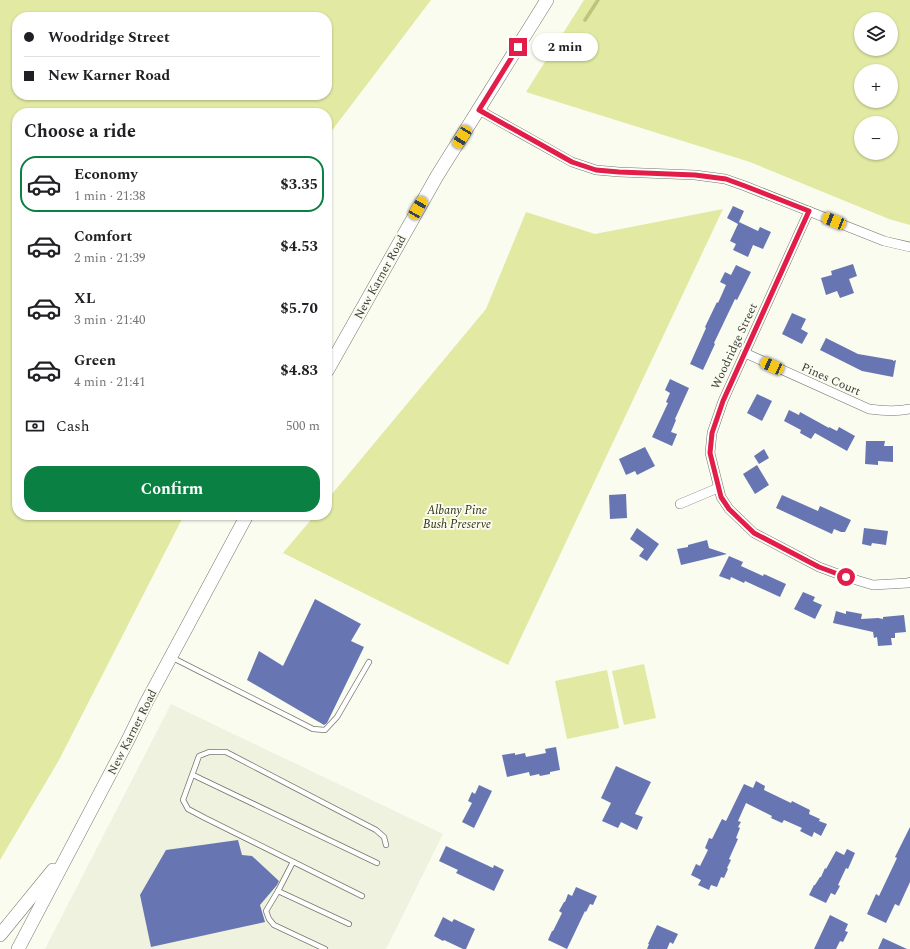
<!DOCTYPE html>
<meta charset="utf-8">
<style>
:root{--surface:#fff;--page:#f2f2f2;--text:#202124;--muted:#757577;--line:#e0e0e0;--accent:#0b8043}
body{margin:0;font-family:Spectral,serif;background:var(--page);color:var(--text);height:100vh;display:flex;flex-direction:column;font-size:15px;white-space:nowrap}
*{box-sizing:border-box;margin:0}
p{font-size:13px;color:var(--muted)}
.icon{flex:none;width:22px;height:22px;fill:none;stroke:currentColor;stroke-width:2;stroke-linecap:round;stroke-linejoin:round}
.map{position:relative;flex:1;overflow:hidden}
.side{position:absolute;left:12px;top:108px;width:320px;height:412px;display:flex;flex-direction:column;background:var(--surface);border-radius:16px;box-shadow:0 1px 3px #0004}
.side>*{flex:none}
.guide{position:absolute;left:12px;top:12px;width:320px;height:88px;border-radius:16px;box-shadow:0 1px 3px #0004;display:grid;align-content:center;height:88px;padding:0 12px;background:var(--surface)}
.fabs{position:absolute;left:854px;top:12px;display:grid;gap:8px}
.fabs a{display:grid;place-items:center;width:44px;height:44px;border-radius:50%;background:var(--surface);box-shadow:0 1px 3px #0004;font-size:20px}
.end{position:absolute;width:18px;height:18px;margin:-9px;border:5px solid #e11d48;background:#fff;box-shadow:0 0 0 2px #fff}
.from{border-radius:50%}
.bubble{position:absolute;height:28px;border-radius:14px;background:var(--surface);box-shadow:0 1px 3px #0004;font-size:13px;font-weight:700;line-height:28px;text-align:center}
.car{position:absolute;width:12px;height:24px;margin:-12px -6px;border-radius:5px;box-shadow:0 0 3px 1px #0007;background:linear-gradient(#f5c518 24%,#345 0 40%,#f5c518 0 76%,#345 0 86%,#f5c518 0)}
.guide b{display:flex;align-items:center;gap:14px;height:38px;font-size:15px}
.guide b+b{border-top:1px solid var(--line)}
.guide i{width:10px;height:10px;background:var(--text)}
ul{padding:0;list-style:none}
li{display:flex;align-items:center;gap:12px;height:56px;margin:0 8px 6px;padding:0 4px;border:2px solid transparent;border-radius:16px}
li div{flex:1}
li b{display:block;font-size:15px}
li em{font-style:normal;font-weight:700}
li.on{border-color:var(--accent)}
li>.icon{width:36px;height:36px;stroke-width:1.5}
h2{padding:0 12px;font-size:18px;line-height:48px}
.pay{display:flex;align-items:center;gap:10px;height:44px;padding:0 12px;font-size:15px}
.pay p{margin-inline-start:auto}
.button{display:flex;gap:8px;margin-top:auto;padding:8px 12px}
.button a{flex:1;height:46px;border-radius:16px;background:var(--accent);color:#fff;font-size:16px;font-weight:700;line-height:46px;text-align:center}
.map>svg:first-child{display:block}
.built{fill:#eff2df}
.green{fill:#e1e9a2;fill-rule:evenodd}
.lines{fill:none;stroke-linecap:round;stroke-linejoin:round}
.stream{stroke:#bdc57d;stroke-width:3.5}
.building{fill:#6776b2}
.lane-casing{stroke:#75776c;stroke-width:6}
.street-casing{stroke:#75776c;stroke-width:10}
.secondary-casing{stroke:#75776c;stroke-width:14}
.lane{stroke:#fff;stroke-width:4.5}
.street{stroke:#fff;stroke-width:9}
.secondary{stroke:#fff;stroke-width:13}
.route{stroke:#e11d48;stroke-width:5}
.labels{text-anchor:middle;stroke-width:4;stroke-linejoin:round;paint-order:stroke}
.street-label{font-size:12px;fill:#3c3d38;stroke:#fafcf0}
.park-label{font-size:12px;font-style:italic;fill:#2f3112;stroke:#fafcf0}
</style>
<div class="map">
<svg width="910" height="949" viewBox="0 0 910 949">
<rect width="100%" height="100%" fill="#fafcf0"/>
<path class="built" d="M 171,704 L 443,834 L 386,949 L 45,949 Z"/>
<g class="green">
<path d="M 0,0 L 431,0 L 327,137 L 327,113 L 17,113 L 17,515 L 184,515 L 59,760 L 0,860 ZM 17,17 L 327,17 L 327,95 L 17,95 Z"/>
<path d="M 584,0 L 910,0 L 910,225 L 889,219 L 750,162 L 526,92 ZM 861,19 L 891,19 L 891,49 L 861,49 ZM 861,71 L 891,71 L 891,101 L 861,101 ZM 861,123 L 891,123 L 891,153 L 861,153 Z"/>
<path d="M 723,209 L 508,665 L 283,553 L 315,515 L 327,515 L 327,500 L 486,309 L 526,212 L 595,234 Z"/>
<path d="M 644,664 L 656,718 L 624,725 L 612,671 Z"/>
<path d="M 607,670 L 619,728 L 567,739 L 555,681 Z"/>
</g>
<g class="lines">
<path class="stream" d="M 585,20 L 598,0"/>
</g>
<g class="building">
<path d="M 733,206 L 744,211 L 739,222 L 758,231 L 760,227 L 771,232 L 763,249 L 753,245 L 748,257 L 733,250 L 736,244 L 730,241 L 738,224 L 727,218 Z"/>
<path d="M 853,264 L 857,276 L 849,279 L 854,293 L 840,298 L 837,291 L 826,295 L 821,278 L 832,275 L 831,271 Z"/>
<path d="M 736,265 L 751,272 L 737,300 L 735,299 L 714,343 L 715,344 L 703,370 L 690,364 L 706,328 L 705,327 L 717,302 L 718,303 L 726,285 L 720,282 L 725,272 L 731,275 Z"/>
<path d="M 792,313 L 806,319 L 801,329 L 808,333 L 802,344 L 782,334 Z"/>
<path d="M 826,338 L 858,354 L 893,360 L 893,361 L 896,360 L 893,377 L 862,371 L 820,350 Z"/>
<path d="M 670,379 L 689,388 L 675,419 L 676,420 L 671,432 L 677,434 L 672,446 L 652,437 L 668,403 L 666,402 L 670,393 L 665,390 Z"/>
<path d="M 757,394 L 772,401 L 762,421 L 747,413 Z"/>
<path d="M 789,410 L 799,415 L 800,412 L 829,428 L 829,427 L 837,431 L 839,427 L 855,436 L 847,451 L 815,433 L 811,439 L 800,433 L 801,430 L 784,421 Z"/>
<path d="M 866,441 L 885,441 L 884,446 L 893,446 L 893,462 L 878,461 L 878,465 L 865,464 Z"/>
<path d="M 645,447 L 655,466 L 637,475 L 635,471 L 626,475 L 619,459 Z"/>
<path d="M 764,449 L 769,458 L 759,464 L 754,456 Z"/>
<path d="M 757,465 L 769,485 L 755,494 L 743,474 Z"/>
<path d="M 626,494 L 627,518 L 610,519 L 609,495 Z"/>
<path d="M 782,495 L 818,511 L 820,506 L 851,520 L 845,532 L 841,532 L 834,529 L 832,534 L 776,508 Z"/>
<path d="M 637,528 L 659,544 L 647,561 L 639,556 L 644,549 L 630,539 Z"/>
<path d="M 864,528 L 888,531 L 886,545 L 872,543 L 871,546 L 862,544 Z"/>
<path d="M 707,540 L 709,548 L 727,554 L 681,565 L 677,549 L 688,547 L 688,545 Z"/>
<path d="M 729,556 L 743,562 L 741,566 L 763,576 L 764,574 L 786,584 L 780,597 L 745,581 L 744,583 L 731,577 L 730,580 L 719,576 Z"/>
<path d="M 803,592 L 815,597 L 813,601 L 822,605 L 815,619 L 794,609 Z"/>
<path d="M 315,599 L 361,624 L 351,641 L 364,647 L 327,723 L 324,725 L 247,680 L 259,651 L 283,666 Z"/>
<path d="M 836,611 L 846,614 L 846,611 L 862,614 L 861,619 L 878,618 L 883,619 L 883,617 L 904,615 L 906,632 L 895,633 L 895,638 L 891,638 L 892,645 L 878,646 L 877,637 L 874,638 L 873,632 L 833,623 Z"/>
<path d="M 556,747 L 560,770 L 550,772 L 550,774 L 540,776 L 539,774 L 530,776 L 529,772 L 507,777 L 502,755 L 515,753 L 515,755 L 525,753 L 526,757 L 546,753 L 545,749 Z"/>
<path d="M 616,766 L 651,782 L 635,814 L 643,817 L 637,830 L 621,822 L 618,828 L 602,821 L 611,803 L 601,798 Z"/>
<path d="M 756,781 L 765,786 L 764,790 L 791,803 L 792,801 L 810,810 L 809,814 L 820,819 L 819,821 L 827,824 L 821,836 L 814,832 L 812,837 L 800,831 L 802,828 L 784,820 L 782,823 L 771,818 L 772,816 L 746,803 L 738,821 L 741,822 L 738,827 L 740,828 L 736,838 L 738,839 L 729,859 L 731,860 L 727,868 L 728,869 L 724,878 L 721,877 L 717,887 L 711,885 L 709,890 L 698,885 L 701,880 L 691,875 L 696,864 L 700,866 L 708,850 L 705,848 L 709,838 L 712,839 L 722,819 L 726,821 L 744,784 L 753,788 Z"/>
<path d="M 479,785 L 492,791 L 474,828 L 462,822 L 472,803 L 468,801 L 472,792 L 475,794 Z"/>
<path d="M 910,827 L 910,882 L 899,906 L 895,904 L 886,923 L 867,914 L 876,894 L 879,896 L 897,858 L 895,857 Z"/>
<path d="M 238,840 L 242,855 L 252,856 L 279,881 L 277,885 L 260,905 L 265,922 L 151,947 L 140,895 L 166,850 Z"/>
<path d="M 446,846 L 493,868 L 494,865 L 504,870 L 494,891 L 456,873 L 458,870 L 439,861 Z"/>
<path d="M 847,849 L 855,853 L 848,869 L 846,868 L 838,885 L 840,886 L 835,895 L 831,893 L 826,903 L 809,895 L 814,885 L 815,885 L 820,877 L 821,877 L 825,868 L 826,869 L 836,851 L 844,855 Z"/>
<path d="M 576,887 L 597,896 L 593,905 L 590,904 L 586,912 L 585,911 L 567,949 L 548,940 L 552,931 L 553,931 L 562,913 L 559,911 L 564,902 L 565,902 L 568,894 L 572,896 Z"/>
<path d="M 830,915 L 848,924 L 845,931 L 848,932 L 843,942 L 840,941 L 836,949 L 814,949 Z"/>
<path d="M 443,917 L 452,922 L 454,919 L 475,929 L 466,949 L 463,949 L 444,940 L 443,941 L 434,936 Z"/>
<path d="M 657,925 L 678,934 L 673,944 L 670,942 L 667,949 L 647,949 L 649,944 L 648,944 Z"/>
<path d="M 883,938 L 907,949 L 878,949 Z"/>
</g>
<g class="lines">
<defs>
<g id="lane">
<path d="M 171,657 L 313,729 L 325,730 L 337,717 L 369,662"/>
<path d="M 193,775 L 377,863"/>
<path d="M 293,862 L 278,891 L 266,911 L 269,919 L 274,925 L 325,949"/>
<path d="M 278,891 L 349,924"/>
<path d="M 362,896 L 205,818 L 188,809 L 183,800 L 199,756 L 209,752 L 226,752 L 376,830 L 384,837 L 386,845"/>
</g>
<g id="street">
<path d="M 479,110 L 572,162 L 596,170 L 619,172 L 695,175 L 725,179 L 745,186 L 884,241 L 910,247"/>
<path d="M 809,211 L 723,401 L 712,433 L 710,453 L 721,497 L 729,509 L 754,533 L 819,567 L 846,577 L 873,585 L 908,583 L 910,582"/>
<path d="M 745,353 L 869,409 C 883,411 896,412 910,409"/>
<path d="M 680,504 L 718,488"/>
</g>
<g id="secondary">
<path d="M 327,371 L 437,176 L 547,0"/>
<path d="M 0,935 L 53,870"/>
<path d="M 18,949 L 128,740 L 146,703 L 247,515"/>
</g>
</defs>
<use href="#lane" class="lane-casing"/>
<use href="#street" class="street-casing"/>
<use href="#secondary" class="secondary-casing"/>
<use href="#lane" class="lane"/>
<use href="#street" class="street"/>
<use href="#secondary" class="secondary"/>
</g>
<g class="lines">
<path class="route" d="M 518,47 L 479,110 L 572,162 L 596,170 L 619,172 L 695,175 L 726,179 L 745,186 L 809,211 L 723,401 L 712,433 L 710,453 L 721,497 L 729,509 L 754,533 L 819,567 L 846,577"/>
</g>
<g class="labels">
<g class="street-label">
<text transform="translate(380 277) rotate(-61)" y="4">New Karner Road</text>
<text transform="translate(734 346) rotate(-65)" y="4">Woodridge Street</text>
<text transform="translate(831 379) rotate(24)" y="4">Pines Court</text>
<text transform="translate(132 732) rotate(-63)" y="4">New Karner Road</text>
</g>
<g class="park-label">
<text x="457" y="514">Albany Pine<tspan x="457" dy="14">Bush Preserve</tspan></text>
</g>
</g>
</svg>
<div class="fabs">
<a><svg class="icon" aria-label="layers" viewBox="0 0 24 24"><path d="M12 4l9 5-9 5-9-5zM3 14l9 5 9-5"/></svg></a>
<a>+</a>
<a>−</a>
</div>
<i class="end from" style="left:846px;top:577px"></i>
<i class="end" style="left:518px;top:47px"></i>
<div class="bubble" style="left:532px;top:33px;width:66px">2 min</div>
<i class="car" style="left:462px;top:137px;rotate:212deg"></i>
<i class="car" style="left:418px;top:208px;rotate:30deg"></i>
<i class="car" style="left:834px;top:221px;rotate:292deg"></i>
<i class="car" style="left:772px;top:366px;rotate:294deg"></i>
<div class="guide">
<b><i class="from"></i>Woodridge Street</b>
<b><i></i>New Karner Road</b>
</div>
<section class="side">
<h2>Choose a ride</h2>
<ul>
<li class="on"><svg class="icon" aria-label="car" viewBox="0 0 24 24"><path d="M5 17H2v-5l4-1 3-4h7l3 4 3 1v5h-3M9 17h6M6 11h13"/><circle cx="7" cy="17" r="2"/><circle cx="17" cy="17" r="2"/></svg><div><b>Economy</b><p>1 min · 21:38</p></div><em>$3.35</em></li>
<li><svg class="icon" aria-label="car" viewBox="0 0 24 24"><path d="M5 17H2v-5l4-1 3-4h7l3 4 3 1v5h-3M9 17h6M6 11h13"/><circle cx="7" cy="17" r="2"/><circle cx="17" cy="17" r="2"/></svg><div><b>Comfort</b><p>2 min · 21:39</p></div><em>$4.53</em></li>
<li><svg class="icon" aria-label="car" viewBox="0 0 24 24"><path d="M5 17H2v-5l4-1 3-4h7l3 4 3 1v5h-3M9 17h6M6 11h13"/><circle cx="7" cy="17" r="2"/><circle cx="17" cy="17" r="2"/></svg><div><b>XL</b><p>3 min · 21:40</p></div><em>$5.70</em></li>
<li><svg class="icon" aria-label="car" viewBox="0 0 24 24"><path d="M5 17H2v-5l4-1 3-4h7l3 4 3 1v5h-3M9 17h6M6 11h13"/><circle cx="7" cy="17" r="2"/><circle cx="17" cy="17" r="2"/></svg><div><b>Green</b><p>4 min · 21:41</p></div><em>$4.83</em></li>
</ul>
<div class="pay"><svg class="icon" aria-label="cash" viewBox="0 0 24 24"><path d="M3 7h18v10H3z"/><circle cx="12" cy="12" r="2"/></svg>Cash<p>500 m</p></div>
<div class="button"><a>Confirm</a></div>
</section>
</div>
